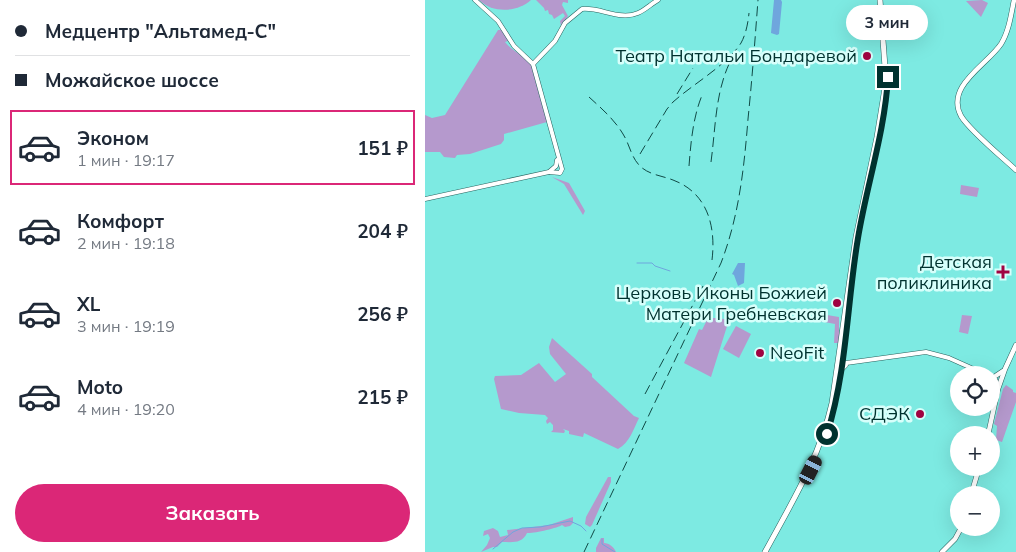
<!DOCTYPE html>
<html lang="ru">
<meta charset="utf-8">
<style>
:root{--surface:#fff;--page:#f2f2f3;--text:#1f2937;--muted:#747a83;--line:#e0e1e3;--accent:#db2777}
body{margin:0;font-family:Mulish,sans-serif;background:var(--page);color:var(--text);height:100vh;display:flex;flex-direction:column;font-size:19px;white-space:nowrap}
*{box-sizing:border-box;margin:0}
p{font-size:16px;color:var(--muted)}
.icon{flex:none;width:28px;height:28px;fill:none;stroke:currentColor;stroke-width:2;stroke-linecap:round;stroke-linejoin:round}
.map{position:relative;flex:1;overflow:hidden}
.panel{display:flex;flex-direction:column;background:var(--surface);width:425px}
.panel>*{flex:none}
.guide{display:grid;align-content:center;height:110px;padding:0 15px;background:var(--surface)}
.controls{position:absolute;left:525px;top:366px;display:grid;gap:10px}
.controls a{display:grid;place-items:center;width:50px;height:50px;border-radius:50%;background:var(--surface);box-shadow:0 5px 20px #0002;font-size:25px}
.end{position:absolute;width:22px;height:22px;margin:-11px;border:6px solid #00322f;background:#fff;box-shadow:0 0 0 2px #fff}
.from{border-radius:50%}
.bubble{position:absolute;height:35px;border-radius:18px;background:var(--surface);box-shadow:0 5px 20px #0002;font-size:16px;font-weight:700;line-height:35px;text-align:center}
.car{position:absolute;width:15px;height:30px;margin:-15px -8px;border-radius:6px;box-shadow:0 0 4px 1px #0007;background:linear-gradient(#222 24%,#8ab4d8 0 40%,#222 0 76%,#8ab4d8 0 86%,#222 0)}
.guide b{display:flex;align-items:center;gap:18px;height:48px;font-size:19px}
.guide b+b{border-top:1px solid var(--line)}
.guide i{width:12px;height:12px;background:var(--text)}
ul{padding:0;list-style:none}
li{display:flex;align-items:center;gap:15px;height:75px;margin:0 10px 8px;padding:0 5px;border:2px solid transparent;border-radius:0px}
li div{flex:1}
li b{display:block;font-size:19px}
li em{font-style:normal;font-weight:700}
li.on{border-color:var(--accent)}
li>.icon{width:45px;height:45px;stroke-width:1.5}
.button{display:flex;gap:10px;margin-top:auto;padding:10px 15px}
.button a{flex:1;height:58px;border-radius:30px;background:var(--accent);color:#fff;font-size:20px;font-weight:700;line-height:58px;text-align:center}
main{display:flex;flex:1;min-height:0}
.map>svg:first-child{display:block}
.green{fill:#b599cd}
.water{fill:#6fa6dd}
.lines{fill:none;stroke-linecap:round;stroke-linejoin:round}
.stream{stroke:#6fa6dd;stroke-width:1}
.tertiary-casing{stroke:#28625e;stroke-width:5}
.secondary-casing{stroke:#28625e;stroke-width:5.5}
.primary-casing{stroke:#28625e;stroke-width:6}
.tertiary{stroke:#fff;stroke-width:4}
.secondary{stroke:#fff;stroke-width:4.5}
.primary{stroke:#fff;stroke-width:5}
.rail{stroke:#104a46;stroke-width:1;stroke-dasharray:10 5;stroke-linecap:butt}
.route{stroke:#00322f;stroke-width:6}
.poi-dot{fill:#a00341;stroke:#d7fffb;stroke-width:2}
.labels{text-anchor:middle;stroke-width:5;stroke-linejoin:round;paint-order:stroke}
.poi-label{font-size:18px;fill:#00322f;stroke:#d7fffb;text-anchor:end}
</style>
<main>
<section class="panel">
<div class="guide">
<b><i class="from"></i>Медцентр &quot;Альтамед-С&quot;</b>
<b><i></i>Можайское шоссе</b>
</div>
<ul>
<li class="on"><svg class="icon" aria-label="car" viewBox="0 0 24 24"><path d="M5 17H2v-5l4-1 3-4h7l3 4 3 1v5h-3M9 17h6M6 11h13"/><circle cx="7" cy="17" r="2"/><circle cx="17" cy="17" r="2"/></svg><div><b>Эконом</b><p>1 мин · 19:17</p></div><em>151 ₽</em></li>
<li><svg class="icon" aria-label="car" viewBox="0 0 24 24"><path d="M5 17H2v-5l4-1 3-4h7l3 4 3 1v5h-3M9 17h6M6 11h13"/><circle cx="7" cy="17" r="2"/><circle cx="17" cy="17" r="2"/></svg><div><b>Комфорт</b><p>2 мин · 19:18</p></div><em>204 ₽</em></li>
<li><svg class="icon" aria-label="car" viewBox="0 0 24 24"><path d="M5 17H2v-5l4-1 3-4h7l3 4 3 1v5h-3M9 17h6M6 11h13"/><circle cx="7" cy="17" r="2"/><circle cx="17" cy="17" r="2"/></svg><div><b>XL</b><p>3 мин · 19:19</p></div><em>256 ₽</em></li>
<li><svg class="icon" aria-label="car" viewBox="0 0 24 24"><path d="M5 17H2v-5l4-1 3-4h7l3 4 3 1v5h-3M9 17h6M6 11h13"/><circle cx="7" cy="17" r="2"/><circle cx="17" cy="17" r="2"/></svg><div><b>Moto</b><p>4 мин · 19:20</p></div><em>215 ₽</em></li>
</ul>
<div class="button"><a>Заказать</a></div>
</section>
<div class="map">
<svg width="591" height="552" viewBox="0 0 591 552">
<rect width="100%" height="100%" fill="#7deae2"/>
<g class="green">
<path d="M 54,0 L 106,0 C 93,12 68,14 54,0 Z"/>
<path d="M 111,0 L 143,0 L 143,3 L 138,2 L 137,5 L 143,16 L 136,26 L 135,21 L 140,16 L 138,13 L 129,19 L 127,15 L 124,14 L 123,10 L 120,11 L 119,8 Z"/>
<path d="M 557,0 L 563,3 L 556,17 L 541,1 Z"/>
<path d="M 73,30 L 77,30 L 83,41 L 80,42 C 88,52 99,55 106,65 C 111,74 120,110 122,122 L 79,134 L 79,140 L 76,144 L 45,154 L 32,155 L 30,158 L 19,157 L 15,152 L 0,152 L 0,115 L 7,118 L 20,115 Z"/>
<path d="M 127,177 L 144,183 L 160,211 L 158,215 L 139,184 Z"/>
<path d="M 536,185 L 554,188 L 552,197 L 535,194 Z"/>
<path d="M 390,313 L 414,317 L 414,343 L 409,343 L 410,324 L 389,320 Z"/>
<path d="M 537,315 L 547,316 L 543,334 L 534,332 Z"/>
<path d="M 283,318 L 293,318 L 304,320 L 286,377 L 259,363 L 274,329 L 277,330 Z"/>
<path d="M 311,326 L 326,334 L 314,358 L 298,349 Z"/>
<path d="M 127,338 L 167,374 L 167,377 L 209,416 L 214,418 C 208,430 205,442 193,449 L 159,433 L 158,437 L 144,434 L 144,431 L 138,429 L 140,431 L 139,433 L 126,432 L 128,430 L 128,425 L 125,422 L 122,424 L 121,421 L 123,418 L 120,415 L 94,413 L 76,409 L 69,379 L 70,376 L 96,375 L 114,363 L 130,382 L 141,374 L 125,354 L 124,347 Z"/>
<path d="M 581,385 L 588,390 L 588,392 L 591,393 L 591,402 L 577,442 L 571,440 L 572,426 L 569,424 L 578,389 Z"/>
<path d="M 183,477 L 186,477 L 186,482 L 167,525 L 165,527 L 160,524 L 161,517 Z"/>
<path d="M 148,517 L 148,523 L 145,526 L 140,527 L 137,525 C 133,528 107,534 102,533 C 97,544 87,542 77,542 L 72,547 L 68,547 L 56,552 L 62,545 L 65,538 L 63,534 L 58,536 L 59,531 L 68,528 L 73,531 L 75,537 L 83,535 L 82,530 L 124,525 Z"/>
<path d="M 176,538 L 179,538 L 179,543 C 184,543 189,547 191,552 L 171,552 L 171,548 Z"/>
</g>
<g class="water">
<path d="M 349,0 L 356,0 L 357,2 L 354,34 L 352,35 L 346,33 Z"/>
<path d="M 313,263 L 320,263 L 319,283 L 313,286 L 309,275 L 307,274 Z"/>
</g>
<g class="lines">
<g class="stream">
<path d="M 212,263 L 227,263 L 230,266 L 245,271"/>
<path d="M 177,539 L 177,544 L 190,552"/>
<path d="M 68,549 L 88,532 L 97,528 L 115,527 L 145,521 L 156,526 L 161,531"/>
</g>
<defs>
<g id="tertiary">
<path d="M 50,0 L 73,21 L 89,46 L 108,64 L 137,169 L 135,173 L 124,172"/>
<path d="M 108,64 L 130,41 L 140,23 L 157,9 C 175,7 195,21 213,13 C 220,10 226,4 233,0"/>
<path d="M 0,199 L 124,172 L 131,166 L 132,160"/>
<path d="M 414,364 L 501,352 L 524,358 L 562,375"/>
<path d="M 415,371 L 421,365"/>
</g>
<g id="secondary">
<path d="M 589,0 C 586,15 584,31 576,44 C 562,65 520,86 536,116 C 545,131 577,157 591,170"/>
<path d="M 573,387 L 569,377 L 578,371"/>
<path d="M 563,435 L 573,389 L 580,369 L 591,345"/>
<path d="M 546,495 L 554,468"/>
<path d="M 517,552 L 530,539 L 536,528"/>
</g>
<path id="primary" d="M 340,552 C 366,504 395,457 407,403 L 431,237 L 452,137 L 460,88 L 460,67 L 455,0"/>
</defs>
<use href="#tertiary" class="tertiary-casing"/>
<use href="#secondary" class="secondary-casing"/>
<use href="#primary" class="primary-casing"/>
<use href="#tertiary" class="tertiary"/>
<use href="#secondary" class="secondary"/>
<use href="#primary" class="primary"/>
<g class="rail">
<path d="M 252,94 L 268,68"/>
<path d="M 164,97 C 176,108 189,119 198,134 C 205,145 206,158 216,167 C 225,175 238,176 248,180 C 283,193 291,227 287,260"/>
<path d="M 215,154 L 242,109 L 248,102 C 268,84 302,65 316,43 C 321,34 323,23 324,13"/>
<path d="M 286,162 C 291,125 290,89 308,56"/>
<path d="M 264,166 C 266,141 268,116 278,93"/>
<path d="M 220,394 L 278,286"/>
<path d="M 159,552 L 296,263 C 314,216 319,169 323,119 C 327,80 330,40 333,0"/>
</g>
</g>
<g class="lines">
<path class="route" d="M 402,434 C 422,371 422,303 433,238 C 442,184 460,131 463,77"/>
</g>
<g class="poi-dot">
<circle cx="442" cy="56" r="5"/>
<path d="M575.5 264.5h5v5h5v5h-5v5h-5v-5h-5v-5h5z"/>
<circle cx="412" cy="303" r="5"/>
<circle cx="335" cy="353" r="5"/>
<circle cx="495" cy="414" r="5"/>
</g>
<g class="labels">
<g class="poi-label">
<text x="432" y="62">Театр Натальи Бондаревой</text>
<text x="567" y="268">Детская<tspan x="567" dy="21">поликлиника</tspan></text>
<text x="402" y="299">Церковь Иконы Божией<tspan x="402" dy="21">Матери Гребневская</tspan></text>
<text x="345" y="359" text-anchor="start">NeoFit</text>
<text x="485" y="420">СДЭК</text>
</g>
</g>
</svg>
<div class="controls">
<a><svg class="icon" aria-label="locate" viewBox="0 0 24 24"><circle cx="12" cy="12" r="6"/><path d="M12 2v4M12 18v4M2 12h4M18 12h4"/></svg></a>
<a>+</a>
<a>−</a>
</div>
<i class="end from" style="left:402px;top:434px"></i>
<i class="end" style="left:463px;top:77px"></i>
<div class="bubble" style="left:421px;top:5px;width:82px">3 мин</div>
<i class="car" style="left:386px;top:470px;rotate:27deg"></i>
</div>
</main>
